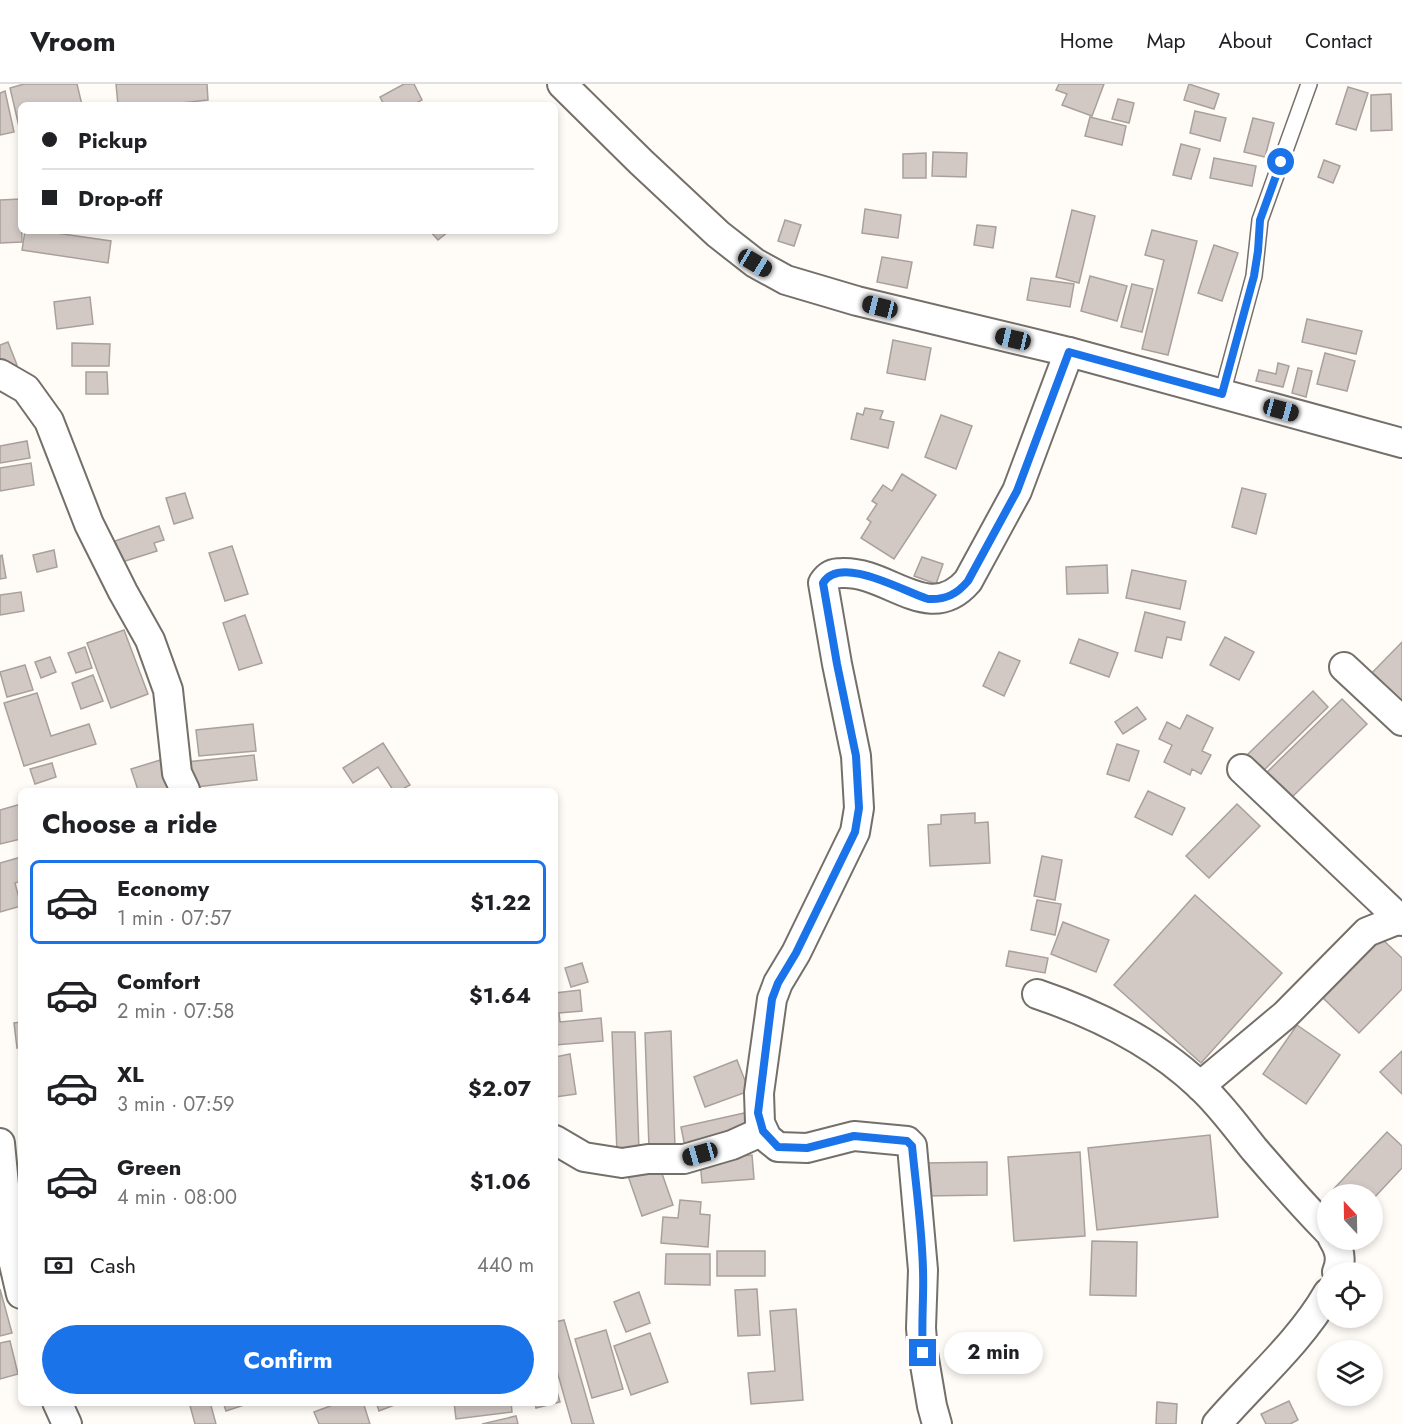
<!DOCTYPE html>
<meta charset="utf-8">
<style>
:root{--surface:#fff;--page:#f6f6f6;--text:#202124;--muted:#757577;--line:#e0e0e0;--accent:#1a73e8}
body{margin:0;font-family:Jost,sans-serif;background:var(--page);color:var(--text);height:100vh;display:flex;flex-direction:column;font-size:22px;white-space:nowrap}
*{box-sizing:border-box;margin:0}
p{font-size:20px;color:var(--muted)}
.icon{flex:none;width:33px;height:33px;fill:none;stroke:currentColor;stroke-width:2;stroke-linecap:round;stroke-linejoin:round}
.map{position:relative;flex:1;overflow:hidden}
.side{position:absolute;left:18px;top:704px;width:540px;height:618px;display:flex;flex-direction:column;background:var(--surface);border-radius:9px;box-shadow:0 3px 9px #0003}
.side>*{flex:none}
.top-card{position:absolute;left:18px;top:18px;width:540px;height:132px;border-radius:9px;box-shadow:0 3px 9px #0003;display:grid;align-content:center;height:132px;padding:0 24px;background:var(--surface)}
.needle{width:39px;rotate:338deg}
.controls{position:absolute;left:1317px;top:1100px;display:grid;gap:12px}
.controls a{display:grid;place-items:center;width:66px;height:66px;border-radius:50%;background:var(--surface);box-shadow:0 3px 9px #0003;font-size:30px}
.end{position:absolute;width:27px;height:27px;margin:-14px;border:8px solid #1a73e8;background:#fff;box-shadow:0 0 0 3px #fff}
.from{border-radius:50%}
.bubble{position:absolute;height:42px;border-radius:21px;background:var(--surface);box-shadow:0 3px 9px #0003;font-size:20px;font-weight:700;line-height:42px;text-align:center}
.car{position:absolute;width:18px;height:36px;margin:-18px -9px;border-radius:8px;box-shadow:0 0 4px 2px #0007;background:linear-gradient(#222 24%,#8ab4d8 0 40%,#222 0 76%,#8ab4d8 0 86%,#222 0)}
.top-card b{display:flex;align-items:center;gap:21px;height:57px;font-size:22px}
.top-card b+b{border-top:2px solid var(--line)}
.top-card i{width:15px;height:15px;background:var(--text)}
ul{padding:0;list-style:none}
li{display:flex;align-items:center;gap:18px;height:84px;margin:0 12px 9px;padding:0 12px;border:3px solid transparent;border-radius:9px}
li div{flex:1}
li b{display:block;font-size:22px}
li em{font-style:normal;font-weight:700}
li.active{border-color:var(--accent)}
li>.icon{width:54px;height:54px;stroke-width:1.5}
h2{padding:0 24px;font-size:27px;line-height:72px}
.pay{display:flex;align-items:center;gap:15px;height:66px;padding:0 24px;font-size:22px}
.pay p{margin-inline-start:auto}
.cta{display:flex;gap:12px;margin-top:auto;padding:12px 24px}
.cta a{flex:1;height:69px;border-radius:36px;background:var(--accent);color:#fff;font-size:24px;font-weight:700;line-height:69px;text-align:center}
header{display:flex;align-items:center;gap:36px;box-sizing:border-box;height:84px;padding:0 30px;background:var(--surface);border-bottom:2px solid var(--line)}
header strong{font-size:28px}
nav{display:flex;gap:33px;margin-inline-start:auto;font-size:21px}
.map>svg:first-child{display:block}
.building{fill:#d2c9c5;stroke:#a9a09c;stroke-width:1.5}
.lines{fill:none;stroke-linecap:round;stroke-linejoin:round}
.service-casing{stroke:#746f69;stroke-width:18}
.minor-casing{stroke:#746f69;stroke-width:32}
.service{stroke:#fff;stroke-width:15}
.minor{stroke:#fff;stroke-width:28}
.route{stroke:#1a73e8;stroke-width:8}
</style>
<header>
<strong>Vroom</strong>
<nav><a>Home</a><a>Map</a><a>About</a><a>Contact</a></nav>
</header>
<div class="map">
<svg width="1402" height="1340" viewBox="0 0 1402 1340">
<rect width="100%" height="100%" fill="#fffbf7"/>
<g class="building">
<path d="M 24,0 L 77,0 L 82,21 L 21,21 L 21,51 L 10,4 Z"/>
<path d="M 116,0 L 207,0 L 208,16 L 162,21 L 118,21 Z"/>
<path d="M 404,0 L 414,0 L 422,16 L 413,21 L 384,21 L 380,13 Z"/>
<path d="M 1059,0 L 1104,0 L 1092,32 L 1062,21 L 1067,10 L 1056,6 Z"/>
<path d="M 1189,0 L 1219,10 L 1214,25 L 1184,16 Z"/>
<path d="M 1348,3 L 1368,9 L 1356,46 L 1336,40 Z"/>
<path d="M 5,7 L 14,48 L 0,51 L 0,9 Z"/>
<path d="M 1391,10 L 1392,46 L 1371,47 L 1371,11 Z"/>
<path d="M 1118,15 L 1134,19 L 1129,39 L 1112,35 Z"/>
<path d="M 1195,27 L 1226,34 L 1220,57 L 1190,49 Z"/>
<path d="M 1090,33 L 1126,42 L 1122,61 L 1085,52 Z"/>
<path d="M 1253,34 L 1274,39 L 1265,73 L 1244,68 Z"/>
<path d="M 1181,60 L 1200,65 L 1191,95 L 1173,91 Z"/>
<path d="M 933,68 L 967,69 L 966,93 L 932,92 Z"/>
<path d="M 926,69 L 926,94 L 903,94 L 903,70 Z"/>
<path d="M 1214,74 L 1256,82 L 1252,102 L 1210,94 Z"/>
<path d="M 1324,76 L 1340,82 L 1333,99 L 1318,93 Z"/>
<path d="M 21,115 L 22,158 L 0,159 L 0,116 Z"/>
<path d="M 865,125 L 901,131 L 898,154 L 862,149 Z"/>
<path d="M 1072,126 L 1095,132 L 1079,199 L 1056,193 Z"/>
<path d="M 785,136 L 801,141 L 794,162 L 778,157 Z"/>
<path d="M 977,141 L 996,143 L 993,164 L 974,161 Z"/>
<path d="M 1152,146 L 1197,157 L 1168,271 L 1142,265 L 1164,176 L 1145,171 Z"/>
<path d="M 25,147 L 42,147 L 111,157 L 108,179 L 22,166 Z"/>
<path d="M 430,147 L 449,147 L 438,156 Z"/>
<path d="M 1214,161 L 1238,169 L 1222,217 L 1198,209 Z"/>
<path d="M 882,173 L 912,178 L 907,204 L 877,198 Z"/>
<path d="M 1090,192 L 1127,202 L 1117,237 L 1081,227 Z"/>
<path d="M 1031,194 L 1074,200 L 1070,223 L 1027,216 Z"/>
<path d="M 1132,200 L 1153,205 L 1142,248 L 1121,243 Z"/>
<path d="M 90,213 L 93,240 L 57,245 L 54,218 Z"/>
<path d="M 1307,235 L 1362,247 L 1356,270 L 1302,258 Z"/>
<path d="M 893,256 L 931,264 L 925,296 L 887,289 Z"/>
<path d="M 8,258 L 17,281 L 0,287 L 0,261 Z"/>
<path d="M 72,259 L 110,260 L 109,282 L 72,282 Z"/>
<path d="M 1325,269 L 1355,277 L 1347,307 L 1317,300 Z"/>
<path d="M 1278,279 L 1289,282 L 1283,303 L 1256,297 L 1259,286 L 1276,290 Z"/>
<path d="M 1298,284 L 1312,287 L 1306,313 L 1292,309 Z"/>
<path d="M 86,288 L 107,288 L 108,310 L 86,310 Z"/>
<path d="M 865,324 L 883,327 L 880,335 L 894,338 L 888,364 L 851,355 L 857,329 L 863,331 Z"/>
<path d="M 941,331 L 972,342 L 956,385 L 925,373 Z"/>
<path d="M 27,357 L 30,374 L 0,379 L 0,362 Z"/>
<path d="M 31,379 L 34,401 L 0,407 L 0,384 Z"/>
<path d="M 902,390 L 936,411 L 894,475 L 861,454 L 871,438 L 867,435 L 877,420 L 872,417 L 883,401 L 892,407 Z"/>
<path d="M 1242,404 L 1266,410 L 1256,450 L 1232,443 Z"/>
<path d="M 185,409 L 193,434 L 174,440 L 166,414 Z"/>
<path d="M 159,442 L 164,456 L 154,459 L 157,467 L 122,478 L 115,457 Z"/>
<path d="M 232,462 L 248,510 L 225,517 L 209,469 Z"/>
<path d="M 54,466 L 57,483 L 37,488 L 33,471 Z"/>
<path d="M 2,471 L 6,494 L 0,495 L 0,472 Z"/>
<path d="M 922,473 L 943,480 L 936,500 L 914,492 Z"/>
<path d="M 1107,481 L 1108,509 L 1067,510 L 1066,483 Z"/>
<path d="M 1132,486 L 1186,497 L 1180,525 L 1126,514 Z"/>
<path d="M 21,508 L 24,527 L 0,531 L 0,511 Z"/>
<path d="M 1145,528 L 1185,538 L 1181,556 L 1167,553 L 1162,574 L 1135,567 Z"/>
<path d="M 245,531 L 262,579 L 239,586 L 223,539 Z"/>
<path d="M 124,546 L 148,610 L 111,624 L 87,559 Z"/>
<path d="M 1225,553 L 1254,568 L 1239,596 L 1210,581 Z"/>
<path d="M 1079,555 L 1118,569 L 1109,593 L 1070,579 Z"/>
<path d="M 1402,558 L 1402,615 L 1395,623 L 1366,595 Z"/>
<path d="M 85,563 L 92,584 L 76,589 L 68,569 Z"/>
<path d="M 999,568 L 1020,577 L 1004,612 L 983,602 Z"/>
<path d="M 50,573 L 56,588 L 41,594 L 35,578 Z"/>
<path d="M 25,581 L 33,606 L 7,613 L 0,588 Z"/>
<path d="M 93,591 L 103,617 L 81,625 L 72,599 Z"/>
<path d="M 1313,607 L 1328,623 L 1263,687 L 1247,671 Z"/>
<path d="M 37,609 L 51,652 L 89,640 L 96,660 L 24,682 L 4,619 Z"/>
<path d="M 1342,615 L 1367,640 L 1288,717 L 1263,692 Z"/>
<path d="M 1137,623 L 1146,635 L 1123,650 L 1115,638 Z"/>
<path d="M 1187,631 L 1213,644 L 1202,667 L 1211,671 L 1201,690 L 1192,685 L 1190,691 L 1164,678 L 1172,661 L 1159,655 L 1167,638 L 1180,645 Z"/>
<path d="M 253,640 L 256,667 L 199,672 L 196,646 Z"/>
<path d="M 383,659 L 410,701 L 401,706 L 393,706 L 378,683 L 353,699 L 343,684 Z"/>
<path d="M 1117,660 L 1139,667 L 1129,697 L 1107,690 Z"/>
<path d="M 254,671 L 257,696 L 188,704 L 186,678 Z"/>
<path d="M 167,674 L 177,706 L 138,706 L 131,685 Z"/>
<path d="M 52,679 L 56,693 L 35,700 L 30,685 Z"/>
<path d="M 1148,707 L 1185,724 L 1172,751 L 1135,733 Z"/>
<path d="M 21,720 L 21,755 L 0,760 L 0,726 Z"/>
<path d="M 1237,720 L 1260,742 L 1209,794 L 1186,772 Z"/>
<path d="M 975,729 L 975,739 L 988,738 L 990,779 L 930,782 L 928,741 L 941,740 L 941,731 Z"/>
<path d="M 1042,772 L 1062,776 L 1055,816 L 1034,812 Z"/>
<path d="M 21,773 L 21,797 L 15,799 L 21,822 L 0,828 L 0,779 Z"/>
<path d="M 1195,811 L 1282,889 L 1201,979 L 1114,901 Z"/>
<path d="M 1037,816 L 1061,820 L 1055,851 L 1031,846 Z"/>
<path d="M 1063,838 L 1109,856 L 1096,888 L 1051,870 Z"/>
<path d="M 1381,854 L 1402,874 L 1402,905 L 1359,949 L 1323,914 Z"/>
<path d="M 1009,867 L 1048,874 L 1045,889 L 1006,882 Z"/>
<path d="M 582,879 L 588,898 L 571,903 L 565,884 Z"/>
<path d="M 580,906 L 582,927 L 559,929 L 560,938 L 601,934 L 603,957 L 555,961 L 555,909 Z"/>
<path d="M 21,938 L 21,963 L 17,964 L 14,939 Z"/>
<path d="M 1297,941 L 1340,971 L 1306,1020 L 1263,990 Z"/>
<path d="M 671,947 L 675,1063 L 649,1064 L 645,949 Z"/>
<path d="M 612,948 L 635,948 L 639,1067 L 617,1068 Z"/>
<path d="M 1402,967 L 1402,1010 L 1380,988 Z"/>
<path d="M 570,970 L 576,1010 L 555,1013 L 555,973 Z"/>
<path d="M 737,976 L 749,1007 L 705,1023 L 694,993 Z"/>
<path d="M 749,1028 L 753,1048 L 685,1063 L 681,1043 Z"/>
<path d="M 1387,1048 L 1402,1062 L 1402,1084 L 1372,1116 L 1372,1110 L 1329,1110 Z"/>
<path d="M 1210,1051 L 1218,1133 L 1097,1146 L 1088,1064 Z"/>
<path d="M 1080,1068 L 1085,1152 L 1014,1157 L 1008,1073 Z"/>
<path d="M 752,1071 L 754,1095 L 702,1099 L 700,1076 Z"/>
<path d="M 658,1078 L 673,1121 L 642,1132 L 627,1089 Z"/>
<path d="M 987,1078 L 987,1111 L 925,1112 L 924,1079 Z"/>
<path d="M 680,1116 L 701,1118 L 700,1130 L 710,1131 L 708,1163 L 661,1159 L 663,1133 L 678,1134 Z"/>
<path d="M 1092,1157 L 1137,1158 L 1136,1212 L 1090,1211 Z"/>
<rect x="717" y="1167" width="48" height="25"/>
<path d="M 666,1170 L 710,1170 L 710,1201 L 665,1200 Z"/>
<path d="M 0,1205 L 12,1249 L 0,1252 Z"/>
<path d="M 757,1205 L 760,1251 L 738,1252 L 735,1206 Z"/>
<path d="M 639,1208 L 650,1239 L 626,1248 L 614,1218 Z"/>
<path d="M 796,1225 L 803,1316 L 751,1320 L 748,1289 L 775,1287 L 770,1227 Z"/>
<path d="M 564,1236 L 594,1340 L 572,1340 L 555,1280 L 555,1238 Z"/>
<path d="M 606,1246 L 623,1305 L 592,1314 L 575,1255 Z"/>
<path d="M 650,1249 L 668,1298 L 631,1311 L 614,1262 Z"/>
<path d="M 10,1257 L 18,1290 L 0,1295 L 0,1259 Z"/>
<path d="M 555,1301 L 560,1318 L 536,1324 L 535,1318 L 555,1318 Z"/>
<path d="M 1289,1317 L 1298,1336 L 1290,1340 L 1266,1340 L 1261,1330 Z"/>
<path d="M 189,1318 L 210,1318 L 216,1340 L 195,1340 Z"/>
<path d="M 223,1318 L 243,1318 L 244,1321 L 226,1327 Z"/>
<path d="M 341,1318 L 363,1318 L 370,1340 L 319,1340 L 314,1328 Z"/>
<path d="M 376,1318 L 402,1318 L 379,1327 Z"/>
<path d="M 454,1318 L 511,1318 L 512,1328 L 456,1335 Z"/>
<path d="M 1157,1318 L 1177,1320 L 1176,1340 L 1156,1340 Z"/>
<path d="M 516,1332 L 518,1340 L 482,1340 Z"/>
</g>
<g class="lines">
<defs>
<path id="service" d="M 1222,310 L 1254,192 L 1260,136 L 1309,0"/>
<g id="minor">
<path d="M 562,0 L 641,78 L 718,150 L 755,179 L 786,196 L 857,217 L 1069,268 L 1402,359"/>
<path d="M 0,290 L 26,305 L 49,337 L 89,440 L 123,508 L 150,556 L 168,606 L 177,689 L 185,706"/>
<path d="M 1344,583 L 1402,637"/>
<path d="M 1242,685 L 1402,837"/>
<path d="M 1037,910 C 1096,930 1155,959 1200,1002 C 1220,1020 1237,1044 1254,1065 C 1278,1093 1302,1120 1328,1147"/>
<path d="M 1200,1002 L 1285,931 L 1367,848 L 1402,834"/>
<path d="M 555,1056 L 584,1073 L 622,1079 L 648,1075 L 684,1075 L 732,1061 L 763,1047"/>
<path d="M 0,1059 L 10,1163 L 21,1210"/>
<path d="M 1333,1155 C 1340,1166 1342,1176 1337,1188"/>
<path d="M 57,1318 L 67,1340"/>
<path d="M 937,1340 L 932,1322 L 923,1269 L 921,1244 L 923,1186 L 912,1062 L 907,1057 L 854,1052 L 807,1064 L 778,1063 L 767,1054 L 760,1039 L 759,1009 L 772,915 L 778,899 L 796,869 L 855,748 L 859,724 L 856,672 L 837,580 L 823,499 C 828,491 833,489 842,489 C 889,487 929,542 968,497 L 1017,407 L 1069,268"/>
<path d="M 1217,1340 C 1253,1298 1300,1258 1328,1209"/>
</g>
</defs>
<use href="#service" class="service-casing"/>
<use href="#minor" class="minor-casing"/>
<use href="#service" class="service"/>
<use href="#minor" class="minor"/>
</g>
<g class="lines">
<path class="route" d="M 923,1269 C 921,1241 924,1214 923,1186 C 922,1144 916,1103 912,1062 L 907,1057 L 854,1052 L 807,1064 L 778,1063 L 763,1047 L 758,1029 L 772,915 L 778,899 L 796,869 L 855,748 L 859,724 L 856,672 L 837,580 L 823,499 C 840,470 905,508 928,515 C 946,516 957,510 968,497 L 1017,407 L 1069,268 L 1222,310 L 1254,192 L 1258,167 L 1260,136 L 1281,78"/>
</g>
</svg>
<div class="controls">
<a><svg class="needle" viewBox="-14 -14 28 28"><path d="M0-13l5 13h-10z" fill="#e53935"/><path d="M0 13l5-13h-10z" fill="#757577"/></svg></a>
<a><svg class="icon" aria-label="locate" viewBox="0 0 24 24"><circle cx="12" cy="12" r="6"/><path d="M12 2v4M12 18v4M2 12h4M18 12h4"/></svg></a>
<a><svg class="icon" aria-label="layers" viewBox="0 0 24 24"><path d="M12 4l9 5-9 5-9-5zM3 14l9 5 9-5"/></svg></a>
</div>
<i class="end from" style="left:1281px;top:78px"></i>
<i class="end" style="left:923px;top:1269px"></i>
<div class="bubble" style="left:944px;top:1248px;width:99px">2 min</div>
<i class="car" style="left:755px;top:179px;rotate:121deg"></i>
<i class="car" style="left:880px;top:223px;rotate:284deg"></i>
<i class="car" style="left:1013px;top:255px;rotate:283deg"></i>
<i class="car" style="left:1281px;top:326px;rotate:105deg"></i>
<i class="car" style="left:700px;top:1070px;rotate:254deg"></i>
<div class="top-card">
<b><i class="from"></i>Pickup</b>
<b><i></i>Drop-off</b>
</div>
<section class="side">
<h2>Choose a ride</h2>
<ul>
<li class="active"><svg class="icon" aria-label="car" viewBox="0 0 24 24"><path d="M5 17H2v-5l4-1 3-4h7l3 4 3 1v5h-3M9 17h6M6 11h13"/><circle cx="7" cy="17" r="2"/><circle cx="17" cy="17" r="2"/></svg><div><b>Economy</b><p>1 min · 07:57</p></div><em>$1.22</em></li>
<li><svg class="icon" aria-label="car" viewBox="0 0 24 24"><path d="M5 17H2v-5l4-1 3-4h7l3 4 3 1v5h-3M9 17h6M6 11h13"/><circle cx="7" cy="17" r="2"/><circle cx="17" cy="17" r="2"/></svg><div><b>Comfort</b><p>2 min · 07:58</p></div><em>$1.64</em></li>
<li><svg class="icon" aria-label="car" viewBox="0 0 24 24"><path d="M5 17H2v-5l4-1 3-4h7l3 4 3 1v5h-3M9 17h6M6 11h13"/><circle cx="7" cy="17" r="2"/><circle cx="17" cy="17" r="2"/></svg><div><b>XL</b><p>3 min · 07:59</p></div><em>$2.07</em></li>
<li><svg class="icon" aria-label="car" viewBox="0 0 24 24"><path d="M5 17H2v-5l4-1 3-4h7l3 4 3 1v5h-3M9 17h6M6 11h13"/><circle cx="7" cy="17" r="2"/><circle cx="17" cy="17" r="2"/></svg><div><b>Green</b><p>4 min · 08:00</p></div><em>$1.06</em></li>
</ul>
<div class="pay"><svg class="icon" aria-label="cash" viewBox="0 0 24 24"><path d="M3 7h18v10H3z"/><circle cx="12" cy="12" r="2"/></svg>Cash<p>440 m</p></div>
<div class="cta"><a>Confirm</a></div>
</section>
</div>
